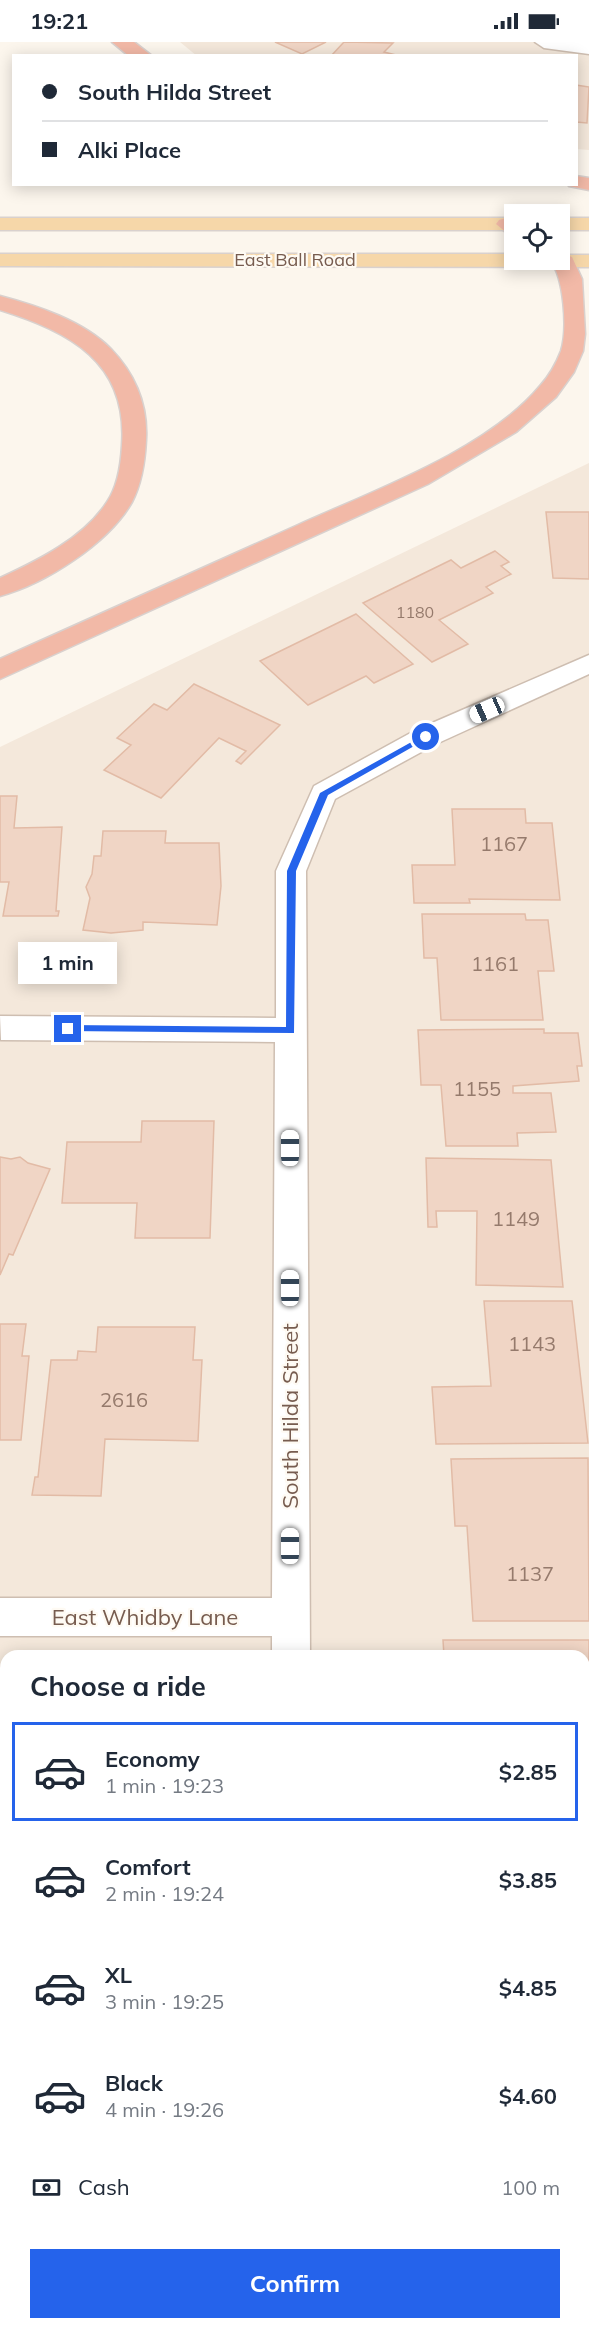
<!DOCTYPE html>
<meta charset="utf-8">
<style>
:root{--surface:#fff;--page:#f2f2f3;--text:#1f2937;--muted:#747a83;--line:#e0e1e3;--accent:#2563eb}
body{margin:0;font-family:Mulish,sans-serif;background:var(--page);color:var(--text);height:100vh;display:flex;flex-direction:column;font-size:22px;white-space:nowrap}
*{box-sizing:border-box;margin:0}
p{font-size:20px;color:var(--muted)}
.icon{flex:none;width:33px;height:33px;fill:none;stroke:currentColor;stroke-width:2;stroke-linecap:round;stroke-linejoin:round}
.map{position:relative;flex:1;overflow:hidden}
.panel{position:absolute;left:0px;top:1608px;width:590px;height:680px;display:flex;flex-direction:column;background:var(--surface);border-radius:18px 18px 0 0;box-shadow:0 3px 15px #0003}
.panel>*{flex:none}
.banner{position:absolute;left:12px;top:12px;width:566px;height:132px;border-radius:0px;box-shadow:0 3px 15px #0003;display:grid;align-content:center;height:132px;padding:0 30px;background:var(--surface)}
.fabs{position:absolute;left:504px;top:162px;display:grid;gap:12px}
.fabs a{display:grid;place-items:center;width:66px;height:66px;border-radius:0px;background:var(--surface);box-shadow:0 3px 15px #0003;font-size:30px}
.end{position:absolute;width:27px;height:27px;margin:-14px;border:8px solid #2563eb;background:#fff;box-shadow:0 0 0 3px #fff}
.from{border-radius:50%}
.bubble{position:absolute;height:42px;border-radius:0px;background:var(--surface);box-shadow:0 3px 15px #0003;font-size:20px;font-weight:700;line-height:42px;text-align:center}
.car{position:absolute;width:18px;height:36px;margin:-18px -9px;border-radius:8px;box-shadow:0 0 4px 2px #0007;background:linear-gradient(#fff 24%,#345 0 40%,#fff 0 76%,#345 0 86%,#fff 0)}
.banner b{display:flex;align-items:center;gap:21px;height:57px;font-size:22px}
.banner b+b{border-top:2px solid var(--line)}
.banner i{width:15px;height:15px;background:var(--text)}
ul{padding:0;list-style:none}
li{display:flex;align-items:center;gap:18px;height:99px;margin:0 12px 9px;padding:0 18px;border:3px solid transparent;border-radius:0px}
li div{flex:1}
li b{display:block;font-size:22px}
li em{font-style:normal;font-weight:700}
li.on{border-color:var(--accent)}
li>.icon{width:54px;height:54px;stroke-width:1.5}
h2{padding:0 30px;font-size:27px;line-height:72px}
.pay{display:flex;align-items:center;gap:15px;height:66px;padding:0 30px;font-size:22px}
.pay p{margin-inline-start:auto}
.primary-button{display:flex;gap:12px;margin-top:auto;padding:12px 30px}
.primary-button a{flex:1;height:69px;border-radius:0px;background:var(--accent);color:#fff;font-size:24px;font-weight:700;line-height:69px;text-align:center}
.status{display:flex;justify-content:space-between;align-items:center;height:42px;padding:0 30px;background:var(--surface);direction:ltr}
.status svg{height:16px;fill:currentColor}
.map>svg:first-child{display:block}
.residential{fill:#f4e8db;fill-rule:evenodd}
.building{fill:#f0d5c5;stroke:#e2bba6;stroke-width:1.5}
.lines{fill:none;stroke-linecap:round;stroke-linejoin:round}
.minor-casing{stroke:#cebeb1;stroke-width:3}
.primary-casing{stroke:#d9d1ce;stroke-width:3}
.motorway-casing{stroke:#d9d1ce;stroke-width:3}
.minor{fill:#fff;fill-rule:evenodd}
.primary{fill:#f6d7a9;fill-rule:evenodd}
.motorway{fill:#f2b9a7;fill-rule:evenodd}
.route{fill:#2563eb}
.labels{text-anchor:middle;stroke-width:4.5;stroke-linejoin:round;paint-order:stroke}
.far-number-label{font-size:16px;fill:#957a6c}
.far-street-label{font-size:18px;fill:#775c4f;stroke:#fefaf3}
.number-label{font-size:20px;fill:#957a6c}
.street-label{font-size:22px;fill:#775c4f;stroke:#fefaf3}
</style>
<div class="status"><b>19:21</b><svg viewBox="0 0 49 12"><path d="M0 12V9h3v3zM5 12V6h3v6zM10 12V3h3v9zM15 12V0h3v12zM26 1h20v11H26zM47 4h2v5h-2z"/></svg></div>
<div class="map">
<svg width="589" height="2287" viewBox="0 0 589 2287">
<rect width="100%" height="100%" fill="#fcf6ed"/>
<g class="residential">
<path d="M 180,0 L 589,0 L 589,108 L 576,107 L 576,14 L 197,14 Z"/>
<path d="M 589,421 L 589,2287 L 0,2287 L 0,705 ZM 6,1614 L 584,1614 L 584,2282 L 6,2282 Z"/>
</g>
<g class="building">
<path d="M 275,0 L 326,0 L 302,12 Z"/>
<path d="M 344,0 L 393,1 L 384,10 L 396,13 L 331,14 Z"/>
<path d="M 576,43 L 589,45 L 587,81 L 576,80 Z"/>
<path d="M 546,470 L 589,470 L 589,537 L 553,536 Z"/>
<path d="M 495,509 L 509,520 L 501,524 L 511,532 L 486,545 L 493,551 L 439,578 L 468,602 L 432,620 L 363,561 L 451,518 L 461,526 Z"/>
<path d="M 356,572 L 413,622 L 374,641 L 366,634 L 308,663 L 260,619 Z"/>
<path d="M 194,642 L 280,683 L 241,722 L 236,719 L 246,709 L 219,696 L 161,756 L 104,728 L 131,703 L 117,696 L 154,662 L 167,668 Z"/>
<path d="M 0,754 L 17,754 L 14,786 L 62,785 L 56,869 L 59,869 L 58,874 L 3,874 L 9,840 L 0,840 Z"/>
<path d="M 452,767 L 525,767 L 526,781 L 552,781 L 560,858 L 469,857 L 470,861 L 414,861 L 412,823 L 455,823 Z"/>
<path d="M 103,789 L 166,789 L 165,801 L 219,801 L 221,844 L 217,883 L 143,880 L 143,888 L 111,891 L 83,888 L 90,856 L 86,845 L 92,832 L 94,814 L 101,814 Z"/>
<path d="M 422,872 L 525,872 L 526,878 L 548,878 L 554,929 L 538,929 L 543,978 L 441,978 L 437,916 L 424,916 Z"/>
<path d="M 544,987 L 544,991 L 578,991 L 582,1024 L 577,1024 L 579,1039 L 513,1044 L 513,1051 L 551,1051 L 556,1090 L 517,1091 L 518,1104 L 446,1104 L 441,1043 L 421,1043 L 418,988 Z"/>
<path d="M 142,1079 L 214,1079 L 210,1196 L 135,1196 L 137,1161 L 62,1161 L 67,1100 L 141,1100 Z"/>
<path d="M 0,1115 L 11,1117 L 20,1115 L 28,1121 L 50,1127 L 13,1213 L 9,1212 L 0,1233 Z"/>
<path d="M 426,1116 L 551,1118 L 563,1245 L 476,1243 L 477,1169 L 436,1169 L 437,1185 L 428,1185 Z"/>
<path d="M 484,1259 L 572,1259 L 588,1401 L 436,1402 L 432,1345 L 491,1344 Z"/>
<path d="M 0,1282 L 26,1282 L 22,1314 L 29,1314 L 21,1398 L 0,1398 Z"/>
<path d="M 98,1285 L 195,1285 L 193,1318 L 202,1318 L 198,1399 L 105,1397 L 101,1454 L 32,1453 L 35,1435 L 38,1435 L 51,1318 L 77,1318 L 78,1309 L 96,1310 Z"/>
<path d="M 588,1416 L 589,1579 L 473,1579 L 467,1484 L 455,1484 L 451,1417 Z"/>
<path d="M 443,1598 L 589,1598 L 589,1685 L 584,1685 L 584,1614 L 444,1614 Z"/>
<path d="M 6,1775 L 6,1894 L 0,1894 L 0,1856 Z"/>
<rect x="584" y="1798" width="5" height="212"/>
<rect x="584" y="2036" width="5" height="233"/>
<path d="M 0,2067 L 6,2068 L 6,2282 L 40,2282 L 39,2287 L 0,2287 Z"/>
</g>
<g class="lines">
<defs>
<g id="minor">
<path d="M 535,0 L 589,0 L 589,12 L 544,6 Z"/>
<path d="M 589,613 L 589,632 L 436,702 L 335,757 L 306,829 L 310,1614 L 272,1614 L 272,1594 L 0,1594 L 0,1556 L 272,1556 L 275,1000 L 1,998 L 0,974 L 276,976 L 276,829 L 314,744 L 416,688 Z"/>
<path d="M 275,2282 L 322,2282 L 323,2287 L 275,2287 Z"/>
</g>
<g id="primary">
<rect x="0" y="176" width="514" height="12"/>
<rect x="560" y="176" width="29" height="12"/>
<path d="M 0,212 L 514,212 L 514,218 L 560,218 L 560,213 L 589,213 L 589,225 L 0,224 Z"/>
</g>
<g id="motorway">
<path d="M 112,0 L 134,0 L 152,14 L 129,14 Z"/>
<path d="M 576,134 L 589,136 L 589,148 L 569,144 L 568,142 L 576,142 Z"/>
<path d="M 506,176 L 514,178 L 514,193 L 507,191 L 496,182 L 499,178 Z"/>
<path d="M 560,210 L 572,215 L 582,237 L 585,292 L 583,309 L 574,330 L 556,355 L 516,390 L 428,442 L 0,637 L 0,617 C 99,573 198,528 298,483 C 373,449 487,408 540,344 C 549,334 556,322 561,309 C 568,287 564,235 550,218 L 560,218 Z"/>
<path d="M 0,254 C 38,264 83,279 111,307 C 135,332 148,363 146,398 C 145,419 142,441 132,460 C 109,501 45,542 0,554 L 0,536 C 37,519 84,496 107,460 C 118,444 121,422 122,403 C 128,320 70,290 0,268 Z"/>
</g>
</defs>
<use href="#minor" class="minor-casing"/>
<use href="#primary" class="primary-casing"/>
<use href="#motorway" class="motorway-casing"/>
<use href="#minor" class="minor"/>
<use href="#primary" class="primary"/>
<use href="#motorway" class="motorway"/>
</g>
<path class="route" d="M 424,693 L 430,695 L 328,753 L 296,829 L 294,991 L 65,989 L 64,987 L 68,983 L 286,985 L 287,829 L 320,751 Z"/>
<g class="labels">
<g class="far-number-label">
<text x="415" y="576">1180</text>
</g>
<g class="far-street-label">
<text x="295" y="224">East Ball Road</text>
</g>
<g class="number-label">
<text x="504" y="809">1167</text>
<text x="495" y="929">1161</text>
<text x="477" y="1054">1155</text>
<text x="516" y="1184">1149</text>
<text x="532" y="1309">1143</text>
<text x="124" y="1365">2616</text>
<text x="530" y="1539">1137</text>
</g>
<g class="street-label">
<text transform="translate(290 1374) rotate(-90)" y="8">South Hilda Street</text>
<text x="145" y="1583">East Whidby Lane</text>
</g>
</g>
</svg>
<div class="fabs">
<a><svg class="icon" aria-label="locate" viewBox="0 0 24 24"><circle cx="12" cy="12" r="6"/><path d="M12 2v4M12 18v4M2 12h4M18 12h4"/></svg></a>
</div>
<i class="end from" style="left:426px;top:695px"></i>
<i class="end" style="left:68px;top:987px"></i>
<div class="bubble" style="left:18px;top:900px;width:99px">1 min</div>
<i class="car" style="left:487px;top:668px;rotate:246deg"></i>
<i class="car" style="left:290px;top:1106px;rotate:0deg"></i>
<i class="car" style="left:290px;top:1246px;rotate:0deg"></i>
<i class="car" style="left:290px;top:1504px;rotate:0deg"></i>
<div class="banner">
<b><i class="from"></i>South Hilda Street</b>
<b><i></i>Alki Place</b>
</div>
<section class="panel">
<h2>Choose a ride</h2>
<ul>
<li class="on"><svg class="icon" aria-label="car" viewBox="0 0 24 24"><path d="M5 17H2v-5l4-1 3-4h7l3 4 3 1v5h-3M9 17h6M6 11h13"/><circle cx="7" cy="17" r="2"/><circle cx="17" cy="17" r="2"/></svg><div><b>Economy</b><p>1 min · 19:23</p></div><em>$2.85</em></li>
<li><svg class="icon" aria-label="car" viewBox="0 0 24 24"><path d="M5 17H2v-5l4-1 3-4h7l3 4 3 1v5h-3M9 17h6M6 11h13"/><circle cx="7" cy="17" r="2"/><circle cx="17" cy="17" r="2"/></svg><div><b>Comfort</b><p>2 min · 19:24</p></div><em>$3.85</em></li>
<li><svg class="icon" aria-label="car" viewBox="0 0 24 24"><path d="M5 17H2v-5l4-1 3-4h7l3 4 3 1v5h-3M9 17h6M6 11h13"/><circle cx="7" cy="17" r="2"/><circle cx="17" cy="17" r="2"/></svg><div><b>XL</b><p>3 min · 19:25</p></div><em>$4.85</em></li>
<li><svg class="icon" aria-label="car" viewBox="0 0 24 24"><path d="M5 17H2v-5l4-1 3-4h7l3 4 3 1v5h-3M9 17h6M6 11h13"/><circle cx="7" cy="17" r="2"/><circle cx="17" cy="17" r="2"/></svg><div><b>Black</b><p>4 min · 19:26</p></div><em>$4.60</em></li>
</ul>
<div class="pay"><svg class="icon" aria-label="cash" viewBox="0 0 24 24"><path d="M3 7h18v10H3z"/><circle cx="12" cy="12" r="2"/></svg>Cash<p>100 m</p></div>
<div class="primary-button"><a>Confirm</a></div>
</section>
</div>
